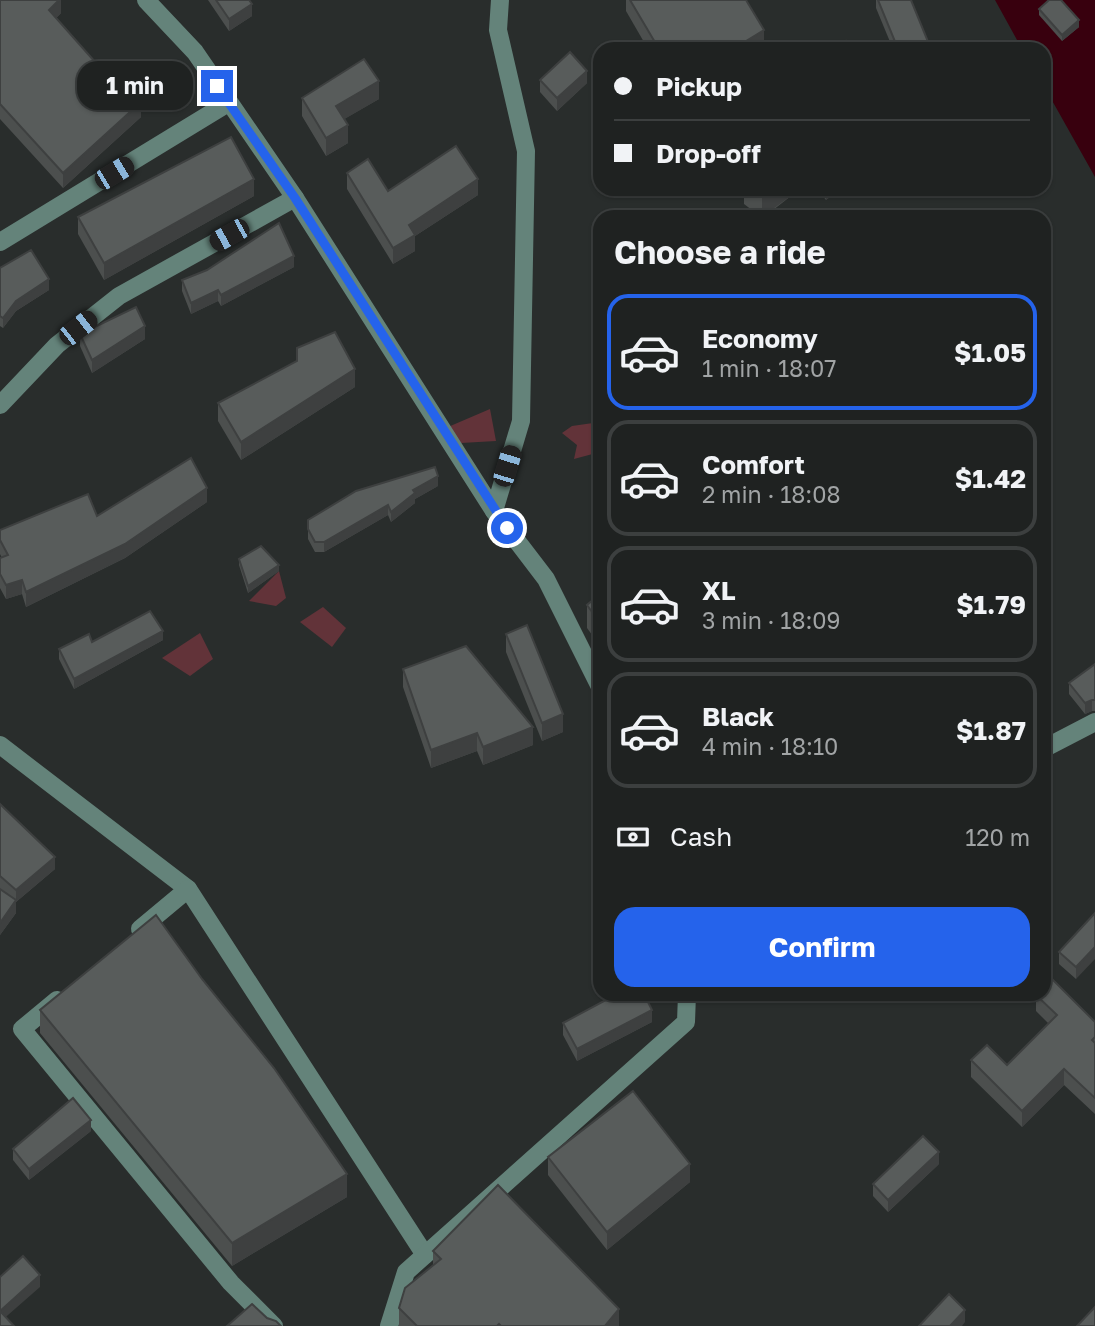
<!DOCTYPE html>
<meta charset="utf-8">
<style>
:root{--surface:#1f2221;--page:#272a2a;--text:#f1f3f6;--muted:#a1a4a5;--line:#3c3f3f;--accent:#2563eb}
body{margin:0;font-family:"Golos Text",sans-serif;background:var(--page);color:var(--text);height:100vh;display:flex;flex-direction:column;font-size:26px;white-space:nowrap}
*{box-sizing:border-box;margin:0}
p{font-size:23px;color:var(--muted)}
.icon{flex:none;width:38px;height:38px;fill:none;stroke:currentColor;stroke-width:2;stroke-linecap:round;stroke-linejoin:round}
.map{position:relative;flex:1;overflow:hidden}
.panel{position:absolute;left:593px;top:210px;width:458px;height:791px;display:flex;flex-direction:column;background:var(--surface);border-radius:21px;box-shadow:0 2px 5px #0004,0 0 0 2px var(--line)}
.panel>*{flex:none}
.hud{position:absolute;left:593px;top:42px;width:458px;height:154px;border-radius:21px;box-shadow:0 2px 5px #0004,0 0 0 2px var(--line);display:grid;align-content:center;height:154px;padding:0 21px;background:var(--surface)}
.end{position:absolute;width:32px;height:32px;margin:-16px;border:9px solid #2563eb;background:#fff;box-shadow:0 0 0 4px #fff}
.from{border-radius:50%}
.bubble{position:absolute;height:49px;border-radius:21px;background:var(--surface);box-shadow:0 2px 5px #0004,0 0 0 2px var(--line);font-size:23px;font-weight:700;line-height:49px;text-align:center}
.car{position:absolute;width:21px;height:42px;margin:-21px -10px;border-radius:9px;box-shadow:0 0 5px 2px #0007;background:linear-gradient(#222 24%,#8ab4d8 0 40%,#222 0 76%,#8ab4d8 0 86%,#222 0)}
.hud b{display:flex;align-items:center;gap:24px;height:66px;font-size:26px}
.hud b+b{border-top:2px solid var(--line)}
.hud i{width:18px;height:18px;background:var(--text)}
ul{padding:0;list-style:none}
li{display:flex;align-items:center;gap:21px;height:116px;margin:0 14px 10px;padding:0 7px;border:4px solid var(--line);border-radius:21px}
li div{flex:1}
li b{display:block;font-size:26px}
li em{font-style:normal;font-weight:700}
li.active{border-color:var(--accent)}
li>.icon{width:63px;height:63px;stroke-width:1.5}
h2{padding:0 21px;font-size:32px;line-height:84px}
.pay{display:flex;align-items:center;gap:18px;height:77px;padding:0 21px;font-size:26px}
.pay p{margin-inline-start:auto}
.cta{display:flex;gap:14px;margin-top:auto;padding:14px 21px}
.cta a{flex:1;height:80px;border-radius:21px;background:var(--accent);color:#fff;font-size:28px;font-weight:700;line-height:80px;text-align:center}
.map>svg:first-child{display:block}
.green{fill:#623339}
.water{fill:#38000e}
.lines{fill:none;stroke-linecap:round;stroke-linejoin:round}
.minor{stroke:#64837a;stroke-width:18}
.wall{fill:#4c4f4e}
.shaded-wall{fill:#3e4040}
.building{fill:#585c5b;stroke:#3e4040;stroke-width:2}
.route{stroke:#2563eb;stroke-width:9}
</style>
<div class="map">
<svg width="1095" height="1326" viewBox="0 0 1095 1326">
<rect width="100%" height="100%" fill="#292d2c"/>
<g class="green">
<path d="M 490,409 L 496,441 L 461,443 L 448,427 Z"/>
<path d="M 593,423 L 600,439 L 600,452 L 574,459 L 577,445 L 562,433 L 572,426 Z"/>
<path d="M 279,571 L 286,598 L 276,606 L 249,601 Z"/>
<path d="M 323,607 L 346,628 L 332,647 L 300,622 Z"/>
<path d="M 200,633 L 213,659 L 190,676 L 162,658 Z"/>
</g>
<path class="water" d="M 995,0 L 1095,0 L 1095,177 L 1045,88 L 1045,49 L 1022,49 Z"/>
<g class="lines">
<g class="minor">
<path d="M 146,0 L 195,52 L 295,198 L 494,511 L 546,579 L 600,687"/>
<path d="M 0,242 L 228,103"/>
<path d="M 0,405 L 57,345 L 119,296 L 295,198"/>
<path d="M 494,511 L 521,421 L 526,151 L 498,30 L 500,0"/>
<path d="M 0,745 L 188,889 L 425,1255"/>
<path d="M 1045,748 L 1095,722"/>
<path d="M 140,929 L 188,889"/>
<path d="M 57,1000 L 22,1029 L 231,1283 L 274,1326"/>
<path d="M 389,1326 L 406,1272 L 686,1022 L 687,994"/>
</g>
</g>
<g class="wall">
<path d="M 0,0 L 61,0 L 61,13 L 56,18 L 141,117 L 63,188 L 0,119 Z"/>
<path d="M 208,0 L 249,0 L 252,16 L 229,31 Z"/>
<path d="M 626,0 L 746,0 L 764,48 L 648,49 L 626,11 Z"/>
<path d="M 876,0 L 911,0 L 931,49 L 893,49 L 876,8 Z"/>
<path d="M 1039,9 L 1079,27 L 1062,41 L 1039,15 Z"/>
<path d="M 540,80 L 587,83 L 557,111 L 540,92 Z"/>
<path d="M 302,98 L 379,99 L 344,119 L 348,143 L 326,156 L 302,116 Z"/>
<path d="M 347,173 L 388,191 L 478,195 L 415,236 L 415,251 L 393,264 L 347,189 Z"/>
<path d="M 742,189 L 800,189 L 764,217 L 761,217 L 744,204 L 744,190 Z"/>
<path d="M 817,189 L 840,189 L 826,200 Z"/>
<path d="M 254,196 L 104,280 L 78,234 L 78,217 Z"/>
<path d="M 294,267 L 221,306 L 218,301 L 191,314 L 182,291 L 182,280 Z"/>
<path d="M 0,268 L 49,290 L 16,311 L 3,328 L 0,326 Z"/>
<path d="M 80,334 L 145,339 L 92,373 L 80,346 Z"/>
<path d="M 355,387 L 241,460 L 218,421 L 218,403 Z"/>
<path d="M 438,486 L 415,499 L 415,503 L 391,522 L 388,515 L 324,552 L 315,552 L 308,539 L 308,520 Z"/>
<path d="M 207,502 L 125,558 L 26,607 L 22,594 L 6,599 L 0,588 L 0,558 L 2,558 L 0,554 L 0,530 Z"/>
<path d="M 239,559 L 279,571 L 248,593 L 239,565 Z"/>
<path d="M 600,594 L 600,646 L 587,628 L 587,605 Z"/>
<path d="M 506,634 L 563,732 L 542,741 L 506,652 Z"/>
<path d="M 163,640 L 74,689 L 59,659 L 59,649 L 92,642 Z"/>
<path d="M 1095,664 L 1095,711 L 1092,711 L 1085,714 L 1069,694 L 1069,683 Z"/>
<path d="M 403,669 L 533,745 L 483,765 L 477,751 L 431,768 L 403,687 Z"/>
<path d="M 0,804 L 55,869 L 16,902 L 16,913 L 0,935 Z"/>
<path d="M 1095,913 L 1076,979 L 1059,964 L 1059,952 Z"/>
<path d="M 202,979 L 347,1197 L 232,1266 L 40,1033 L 40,1010 Z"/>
<path d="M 1036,995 L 1095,1022 L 1095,1114 L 1064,1085 L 1022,1127 L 971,1077 L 971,1060 L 1007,1065 L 1049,1024 L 1036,1011 Z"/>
<path d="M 652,1022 L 577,1061 L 563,1035 L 563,1023 Z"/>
<path d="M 91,1131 L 29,1180 L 13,1160 L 13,1149 Z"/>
<path d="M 548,1157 L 690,1182 L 607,1250 L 548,1175 Z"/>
<path d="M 939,1164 L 888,1212 L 873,1196 L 873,1184 Z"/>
<path d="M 433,1251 L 619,1326 L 399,1326 L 399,1308 L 433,1265 Z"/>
</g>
<g class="shaded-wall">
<path d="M 59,0 L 61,0 L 61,13 L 49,25 L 49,10 Z"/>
<path d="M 252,4 L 252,16 L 229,31 L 229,19 Z"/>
<path d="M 1079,20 L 1079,27 L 1062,41 L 1062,35 Z"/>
<path d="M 764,30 L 764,48 L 733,49 Z"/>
<path d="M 587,71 L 587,83 L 557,111 L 557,98 Z"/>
<path d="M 379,81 L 379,99 L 336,124 L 336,106 Z"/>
<path d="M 141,102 L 141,117 L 63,188 L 63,173 Z"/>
<path d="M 348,125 L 348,143 L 326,156 L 326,138 Z"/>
<path d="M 254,179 L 254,196 L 104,280 L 104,263 Z"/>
<path d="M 478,179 L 478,195 L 415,236 L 415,251 L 393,264 L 393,248 L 409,225 Z"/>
<path d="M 771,189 L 800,189 L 762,217 L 762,196 Z"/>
<path d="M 826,189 L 840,189 L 826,200 Z"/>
<path d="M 294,256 L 294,267 L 221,306 L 221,295 Z"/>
<path d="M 49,279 L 49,290 L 16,311 L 3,328 L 3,318 L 16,301 Z"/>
<path d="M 218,290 L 218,301 L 191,314 L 191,303 Z"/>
<path d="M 145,326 L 145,339 L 92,373 L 92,360 Z"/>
<path d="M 355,369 L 355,387 L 241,460 L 241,442 Z"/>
<path d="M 438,476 L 438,486 L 415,499 L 415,503 L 391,522 L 391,512 L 413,490 Z"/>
<path d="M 207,488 L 207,502 L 125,558 L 26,607 L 26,592 Z"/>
<path d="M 388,505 L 388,515 L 324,552 L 324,542 Z"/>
<path d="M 279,565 L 279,571 L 248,593 L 248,586 Z"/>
<path d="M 22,580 L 22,594 L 6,599 L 6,585 Z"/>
<path d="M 163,631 L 163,640 L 74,689 L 74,679 Z"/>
<path d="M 1092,700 L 1092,711 L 1085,714 L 1085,703 Z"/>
<path d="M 563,714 L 563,732 L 542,741 L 542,723 Z"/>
<path d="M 533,727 L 533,745 L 483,765 L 483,747 Z"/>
<path d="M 477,733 L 477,751 L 431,768 L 431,750 Z"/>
<path d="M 55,857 L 55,869 L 16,902 L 16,913 L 0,935 L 0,923 L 16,901 L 16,890 Z"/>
<path d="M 1095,947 L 1095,959 L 1076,979 L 1076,967 Z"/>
<path d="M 652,1010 L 652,1022 L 577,1061 L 577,1049 Z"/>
<path d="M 1064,1069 L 1064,1085 L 1022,1127 L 1022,1111 Z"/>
<path d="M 91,1120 L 91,1131 L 29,1180 L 29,1169 Z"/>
<path d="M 939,1152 L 939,1164 L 888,1212 L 888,1200 Z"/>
<path d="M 690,1164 L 690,1182 L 607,1250 L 607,1232 Z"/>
<path d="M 347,1174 L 347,1197 L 232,1266 L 232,1243 Z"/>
<path d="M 40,1275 L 40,1287 L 0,1322 L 0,1311 Z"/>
<path d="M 619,1309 L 619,1326 L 605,1326 Z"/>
<path d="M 965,1310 L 965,1322 L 962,1326 L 950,1326 Z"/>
</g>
<g class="building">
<path d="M 0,0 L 59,0 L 49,10 L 119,89 L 124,84 L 141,102 L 63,173 L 0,104 Z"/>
<path d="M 216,0 L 249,0 L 252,4 L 229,19 Z"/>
<path d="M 630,0 L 746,0 L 764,30 L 733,49 L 659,49 Z"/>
<path d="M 878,0 L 911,0 L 931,49 L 898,49 Z"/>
<path d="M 1049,0 L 1061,0 L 1079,20 L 1062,35 L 1039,9 Z"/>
<path d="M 846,41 L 852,49 L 835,49 Z"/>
<path d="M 570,52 L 587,71 L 557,98 L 540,80 Z"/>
<path d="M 364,59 L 379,81 L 336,106 L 348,125 L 326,138 L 302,98 Z"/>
<path d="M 231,137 L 254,179 L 104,263 L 78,217 Z"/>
<path d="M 456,146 L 478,179 L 409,225 L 415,235 L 393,248 L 347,173 L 368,159 L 388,191 Z"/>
<path d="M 754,189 L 771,189 L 762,196 Z"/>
<path d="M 279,223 L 294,256 L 221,295 L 218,290 L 191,303 L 182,280 L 207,270 Z"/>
<path d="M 31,250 L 49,279 L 16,301 L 3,318 L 0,316 L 0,268 Z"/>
<path d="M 136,307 L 145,326 L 92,360 L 80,334 Z"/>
<path d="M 335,332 L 355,369 L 241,442 L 218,403 L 297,361 L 297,348 Z"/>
<path d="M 191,458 L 207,488 L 125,544 L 26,592 L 22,580 L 6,585 L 0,574 L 0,558 L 8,555 L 0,540 L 0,530 L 88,494 L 97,516 Z"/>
<path d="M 435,467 L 438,476 L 413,490 L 415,493 L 391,512 L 388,505 L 324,542 L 315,542 L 308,529 L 308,520 L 356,491 Z"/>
<path d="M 261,546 L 279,565 L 248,586 L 239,559 Z"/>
<path d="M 600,594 L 600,623 L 587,605 Z"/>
<path d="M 150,611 L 163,631 L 74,679 L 59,649 L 89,634 L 92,642 Z"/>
<path d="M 527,625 L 563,714 L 542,723 L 506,634 Z"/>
<path d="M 466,646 L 533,727 L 483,747 L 477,733 L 431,750 L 403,669 Z"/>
<path d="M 1095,664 L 1095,700 L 1092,700 L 1085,703 L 1069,683 Z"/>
<path d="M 0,804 L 55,857 L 16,890 L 0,876 Z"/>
<path d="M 0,889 L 16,900 L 0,923 Z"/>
<path d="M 1095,913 L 1095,947 L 1076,967 L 1059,952 Z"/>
<path d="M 156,915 L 202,979 L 274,1068 L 347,1174 L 232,1243 L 40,1010 Z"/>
<path d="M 1052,979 L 1095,1022 L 1095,1037 L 1092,1040 L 1095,1043 L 1095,1098 L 1064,1069 L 1022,1111 L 971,1060 L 987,1045 L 1007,1065 L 1057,1015 L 1036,995 L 1045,994 L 1045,987 Z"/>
<path d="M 617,994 L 644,994 L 652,1010 L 577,1049 L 563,1023 Z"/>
<path d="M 633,1091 L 690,1164 L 607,1232 L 548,1157 Z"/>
<path d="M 73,1098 L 91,1120 L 29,1169 L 13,1149 Z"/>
<path d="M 923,1136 L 939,1152 L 888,1200 L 873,1184 Z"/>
<path d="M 498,1185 L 619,1309 L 605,1326 L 501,1326 L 499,1324 L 497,1326 L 417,1326 L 399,1308 L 405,1288 L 441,1259 L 433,1251 Z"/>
<path d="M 23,1256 L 40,1275 L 0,1311 L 0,1277 Z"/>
<path d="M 949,1294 L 965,1310 L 950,1326 L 919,1326 Z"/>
<path d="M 252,1304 L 267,1318 L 276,1321 L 281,1326 L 227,1326 Z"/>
<path d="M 1095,1307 L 1095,1326 L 1077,1326 Z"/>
<path d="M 0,1311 L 14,1326 L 0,1326 Z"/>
</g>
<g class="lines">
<path class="route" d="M 217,86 L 295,198 L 507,528"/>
</g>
</svg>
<i class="end from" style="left:507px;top:528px"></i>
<i class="end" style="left:217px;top:86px"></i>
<div class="bubble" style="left:77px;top:61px;width:116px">1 min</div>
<i class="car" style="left:114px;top:173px;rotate:59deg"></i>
<i class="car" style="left:229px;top:235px;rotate:241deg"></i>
<i class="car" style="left:78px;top:328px;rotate:52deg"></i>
<i class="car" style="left:507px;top:466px;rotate:17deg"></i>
<div class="hud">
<b><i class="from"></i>Pickup</b>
<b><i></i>Drop-off</b>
</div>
<section class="panel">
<h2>Choose a ride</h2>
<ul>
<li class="active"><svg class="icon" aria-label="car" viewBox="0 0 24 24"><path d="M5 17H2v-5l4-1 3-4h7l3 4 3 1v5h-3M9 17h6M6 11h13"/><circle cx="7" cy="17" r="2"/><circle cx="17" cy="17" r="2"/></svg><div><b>Economy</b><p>1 min · 18:07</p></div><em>$1.05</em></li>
<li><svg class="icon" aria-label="car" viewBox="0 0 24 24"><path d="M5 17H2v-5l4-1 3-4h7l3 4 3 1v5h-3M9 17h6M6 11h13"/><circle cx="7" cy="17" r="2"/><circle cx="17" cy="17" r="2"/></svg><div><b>Comfort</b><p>2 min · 18:08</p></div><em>$1.42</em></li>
<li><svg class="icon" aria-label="car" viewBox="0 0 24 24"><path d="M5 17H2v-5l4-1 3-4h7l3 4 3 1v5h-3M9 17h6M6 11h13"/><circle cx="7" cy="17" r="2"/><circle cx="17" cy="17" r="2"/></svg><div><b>XL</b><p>3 min · 18:09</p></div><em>$1.79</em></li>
<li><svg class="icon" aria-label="car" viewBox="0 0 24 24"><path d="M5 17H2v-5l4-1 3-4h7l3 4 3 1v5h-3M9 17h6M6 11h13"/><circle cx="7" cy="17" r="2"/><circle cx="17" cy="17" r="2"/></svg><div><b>Black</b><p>4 min · 18:10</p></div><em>$1.87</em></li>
</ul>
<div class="pay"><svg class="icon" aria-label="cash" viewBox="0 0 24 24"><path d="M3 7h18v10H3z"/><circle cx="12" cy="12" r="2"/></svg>Cash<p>120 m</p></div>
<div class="cta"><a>Confirm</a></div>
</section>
</div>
